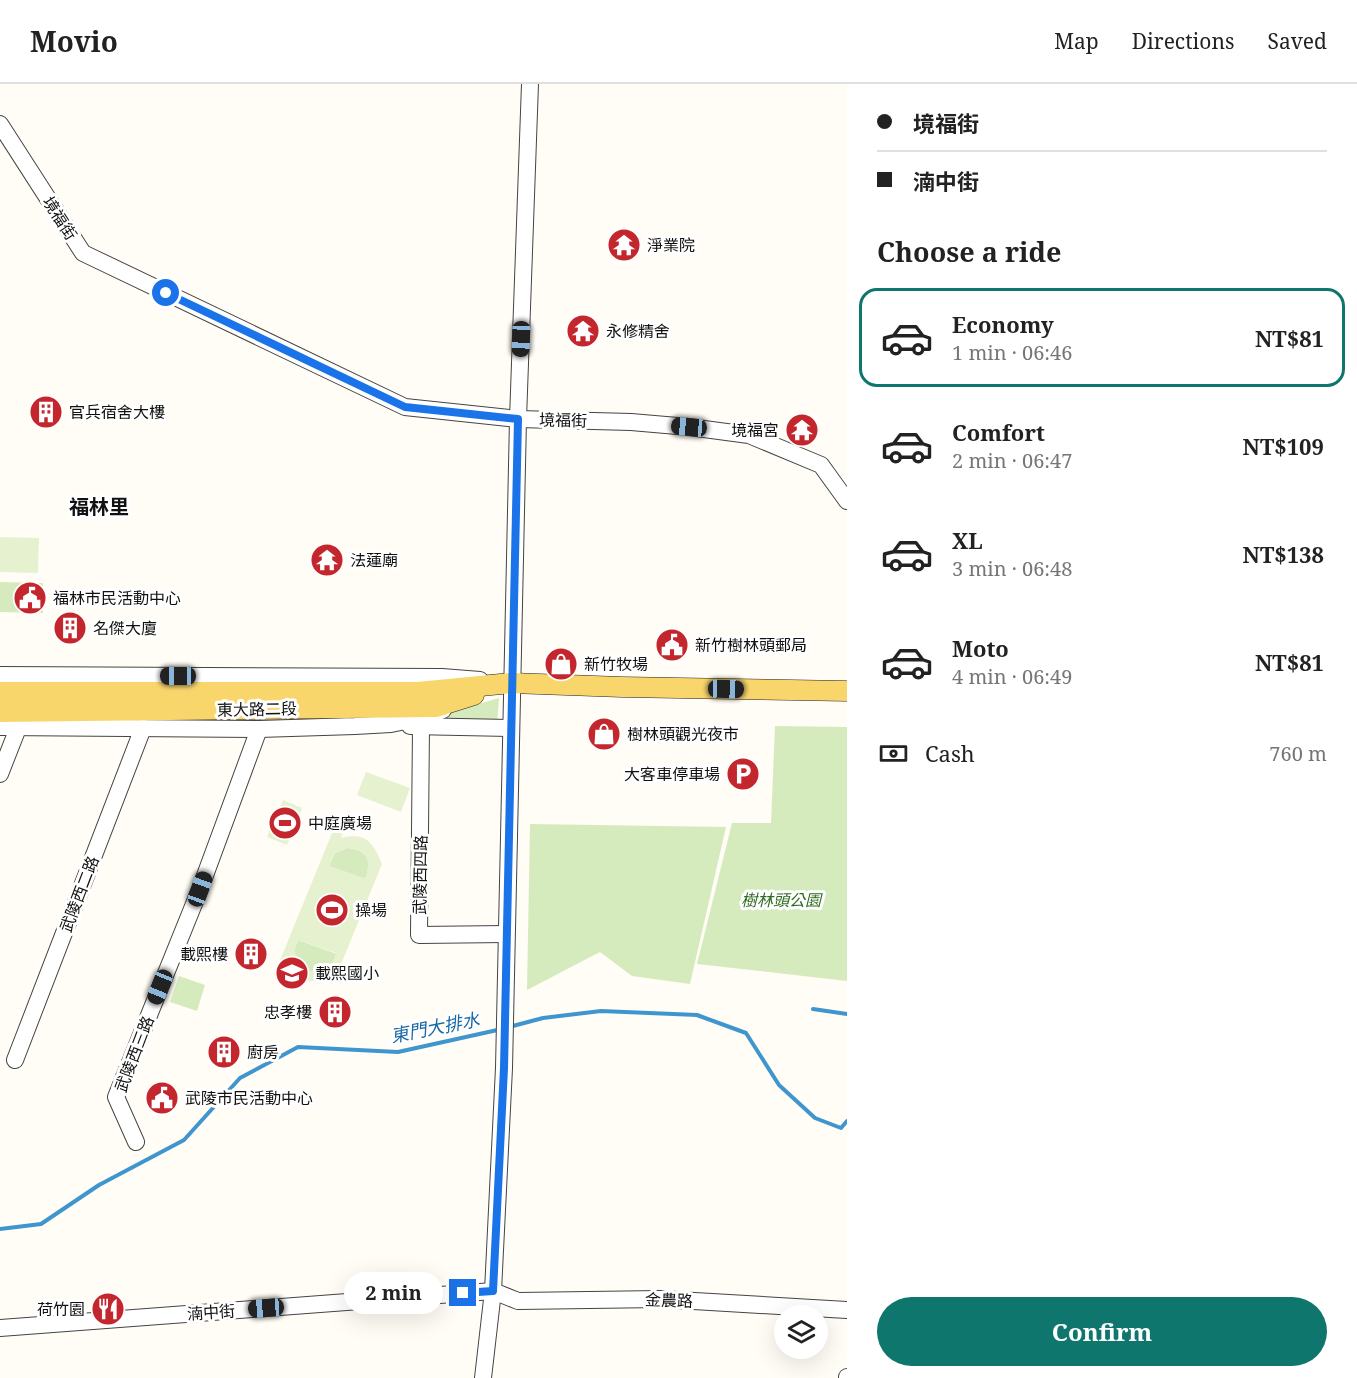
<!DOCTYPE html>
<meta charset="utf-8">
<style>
:root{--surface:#fff;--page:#f2f2f2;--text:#222;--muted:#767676;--line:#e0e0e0;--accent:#0f766e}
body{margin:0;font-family:"Noto Serif","Noto Sans TC",serif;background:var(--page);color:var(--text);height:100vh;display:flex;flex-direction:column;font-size:22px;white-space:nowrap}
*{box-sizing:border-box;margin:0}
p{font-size:20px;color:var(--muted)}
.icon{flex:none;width:33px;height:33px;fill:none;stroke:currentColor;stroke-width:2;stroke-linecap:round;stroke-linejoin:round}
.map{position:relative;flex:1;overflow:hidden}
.details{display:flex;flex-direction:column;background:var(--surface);width:510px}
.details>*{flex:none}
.banner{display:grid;align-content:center;height:132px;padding:0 30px;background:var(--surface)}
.tools{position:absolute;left:774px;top:1221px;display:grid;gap:12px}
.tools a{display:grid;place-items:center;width:54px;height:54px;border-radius:50%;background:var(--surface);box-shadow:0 6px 24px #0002;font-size:30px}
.end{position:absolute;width:27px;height:27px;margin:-14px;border:8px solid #1a73e8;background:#fff;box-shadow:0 0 0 3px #fff}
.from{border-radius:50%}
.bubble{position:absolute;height:42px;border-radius:21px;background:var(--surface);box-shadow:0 6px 24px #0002;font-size:20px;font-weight:700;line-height:42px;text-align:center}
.car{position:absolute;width:18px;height:36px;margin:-18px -9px;border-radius:8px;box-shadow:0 0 4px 2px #0007;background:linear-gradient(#222 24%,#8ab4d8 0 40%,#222 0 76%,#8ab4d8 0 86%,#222 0)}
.banner b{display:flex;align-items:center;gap:21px;height:57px;font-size:22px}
.banner b+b{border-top:2px solid var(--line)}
.banner i{width:15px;height:15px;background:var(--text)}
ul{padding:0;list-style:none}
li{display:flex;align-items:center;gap:18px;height:99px;margin:0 12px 9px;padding:0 18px;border:3px solid transparent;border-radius:18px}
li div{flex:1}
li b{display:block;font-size:22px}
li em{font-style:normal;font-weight:700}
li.active{border-color:var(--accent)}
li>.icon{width:54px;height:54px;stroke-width:1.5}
h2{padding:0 30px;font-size:27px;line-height:72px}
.pay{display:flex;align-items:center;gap:15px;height:66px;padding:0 30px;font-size:22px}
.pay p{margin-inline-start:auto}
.primary-button{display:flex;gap:12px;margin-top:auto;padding:12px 30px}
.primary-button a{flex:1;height:69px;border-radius:36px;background:var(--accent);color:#fff;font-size:24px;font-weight:700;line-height:69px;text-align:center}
header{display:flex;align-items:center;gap:36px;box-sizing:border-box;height:84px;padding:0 30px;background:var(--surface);border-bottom:2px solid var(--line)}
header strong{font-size:28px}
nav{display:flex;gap:33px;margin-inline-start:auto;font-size:21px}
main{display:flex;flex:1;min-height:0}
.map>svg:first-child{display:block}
.green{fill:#d5ebbd}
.pitch{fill:#e6f2cf;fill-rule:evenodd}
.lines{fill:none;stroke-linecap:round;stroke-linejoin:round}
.stream{stroke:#3f96cf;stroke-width:4}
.minor-casing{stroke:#444;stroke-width:18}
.major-casing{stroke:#222;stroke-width:21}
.minor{stroke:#fff;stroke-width:16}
.major{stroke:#f9d66b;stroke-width:20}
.route{stroke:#1a73e8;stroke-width:8}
.labels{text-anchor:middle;stroke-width:6;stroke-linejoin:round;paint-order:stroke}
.street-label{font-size:16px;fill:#111;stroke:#fff}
.poi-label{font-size:16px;fill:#111;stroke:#fff;text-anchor:start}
.park-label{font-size:16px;font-style:italic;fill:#2f6b1f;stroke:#fff}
.water-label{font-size:18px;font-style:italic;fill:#1768a6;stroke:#fff}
.quarter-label{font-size:20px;font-weight:bold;fill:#111;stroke:#fff}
</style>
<header>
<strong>Movio</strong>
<nav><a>Map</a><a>Directions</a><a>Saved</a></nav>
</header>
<main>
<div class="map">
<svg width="847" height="1294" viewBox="0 0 847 1294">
<rect width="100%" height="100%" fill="#fffdf5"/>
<g class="green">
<path d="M 0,498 L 43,499 L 43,529 L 0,528 Z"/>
<path d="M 499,614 L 497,640 L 420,637 Z"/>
<path d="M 775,642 L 847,643 L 847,897 L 697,880 L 732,739 L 771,739 Z"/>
<path d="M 530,740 L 726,743 L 690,900 L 632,892 L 600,868 L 527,906 Z"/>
<path d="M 348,764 C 368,766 372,777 365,795 L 329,782 L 335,769 Z"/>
<path d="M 298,856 L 337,870 L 332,881 L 322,887 L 309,887 L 299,879 L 294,867 Z"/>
<path d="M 179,892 L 205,901 L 197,927 L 170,918 Z"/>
</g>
<g class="pitch">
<path d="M 0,453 L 39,454 L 38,489 L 0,488 Z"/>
<path d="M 366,688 L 410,704 L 401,728 L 357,711 Z"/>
<path d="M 283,716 L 302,724 L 287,761 L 267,753 Z"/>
<path d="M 339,732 L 348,734 L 341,754 C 366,748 373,758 382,780 L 337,890 C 313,900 300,903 289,877 L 283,892 L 274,891 ZM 348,764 C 368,766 372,777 365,795 L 329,782 L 335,769 ZM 298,856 L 336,869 L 332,881 L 322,887 L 309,887 L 299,879 L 294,867 Z"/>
</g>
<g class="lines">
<g class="stream">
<path d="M 813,925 L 847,930"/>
<path d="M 509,943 L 543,934 L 601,927 L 697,931 L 746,949 L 779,1001 L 815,1034 L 841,1044 L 847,1037"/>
<path d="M 0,1145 L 41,1140 L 99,1101 L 184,1056 L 240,994 L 298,963 L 398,968 L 502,945"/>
</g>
<defs>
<g id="minor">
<path d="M 0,40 L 83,169 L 405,323 L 518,335 L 631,338 L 689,343 L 749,351 L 821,381 L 847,417"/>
<path d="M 0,591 L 442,593 L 480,596"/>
<path d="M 410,642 L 510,644"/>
<path d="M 0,643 L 259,645 L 355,642 L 391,640 L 425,633 L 443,626"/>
<path d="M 421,643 L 419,851 L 506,850"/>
<path d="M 0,690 L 18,644"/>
<path d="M 15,976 L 143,644"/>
<path d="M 136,1058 L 116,1013 L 200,805 L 259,645"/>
<path d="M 0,1244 L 493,1207 L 518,1217 L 660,1215 L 847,1226"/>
<path d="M 483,1294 L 493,1207 L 504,984 L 518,335 L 530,0"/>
<path d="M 847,1294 L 847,1293"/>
</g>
<g id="major">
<path d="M 0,608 L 418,608 L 511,599 L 622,603 L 847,607"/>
<path d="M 0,628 L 436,623 L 474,611"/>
</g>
</defs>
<use href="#minor" class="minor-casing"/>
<use href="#major" class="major-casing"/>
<use href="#minor" class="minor"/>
<use href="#major" class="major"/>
</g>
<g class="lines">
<path class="route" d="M 166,209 L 405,323 L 518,335 L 504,984 L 493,1207 L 463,1209"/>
</g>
<defs>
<symbol id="temple-disc" viewBox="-11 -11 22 22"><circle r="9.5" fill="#c4262e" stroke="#fff"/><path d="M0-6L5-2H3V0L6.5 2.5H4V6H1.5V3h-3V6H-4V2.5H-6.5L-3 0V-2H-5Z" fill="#fff"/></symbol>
<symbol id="building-disc" viewBox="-11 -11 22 22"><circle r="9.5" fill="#c4262e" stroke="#fff"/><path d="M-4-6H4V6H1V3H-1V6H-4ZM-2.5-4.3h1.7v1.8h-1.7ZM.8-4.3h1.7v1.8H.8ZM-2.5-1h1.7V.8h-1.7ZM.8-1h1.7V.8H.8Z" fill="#fff"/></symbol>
<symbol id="civic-disc" viewBox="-11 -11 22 22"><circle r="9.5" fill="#c4262e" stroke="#fff"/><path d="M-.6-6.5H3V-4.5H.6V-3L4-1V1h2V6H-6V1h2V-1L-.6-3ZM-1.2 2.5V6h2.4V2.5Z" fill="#fff"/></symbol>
<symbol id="shop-disc" viewBox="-11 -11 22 22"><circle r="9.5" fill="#c4262e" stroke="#fff"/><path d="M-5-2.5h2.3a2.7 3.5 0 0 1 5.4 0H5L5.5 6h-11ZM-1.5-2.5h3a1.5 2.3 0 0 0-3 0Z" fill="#fff"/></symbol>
<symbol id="parking-disc" viewBox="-11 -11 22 22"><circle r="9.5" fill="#c4262e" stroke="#fff"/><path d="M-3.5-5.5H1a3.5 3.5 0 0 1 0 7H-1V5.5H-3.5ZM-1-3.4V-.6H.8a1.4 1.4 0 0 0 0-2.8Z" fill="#fff"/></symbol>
<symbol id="stadium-disc" viewBox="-11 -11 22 22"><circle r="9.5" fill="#c4262e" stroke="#fff"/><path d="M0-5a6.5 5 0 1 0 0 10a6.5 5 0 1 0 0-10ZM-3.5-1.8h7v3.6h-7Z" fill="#fff"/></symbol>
<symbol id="school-disc" viewBox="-11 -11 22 22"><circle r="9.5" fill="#c4262e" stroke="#fff"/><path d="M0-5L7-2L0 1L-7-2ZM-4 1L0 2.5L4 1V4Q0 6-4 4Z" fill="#fff"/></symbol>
<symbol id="restaurant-disc" viewBox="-11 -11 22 22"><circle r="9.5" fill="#c4262e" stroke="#fff"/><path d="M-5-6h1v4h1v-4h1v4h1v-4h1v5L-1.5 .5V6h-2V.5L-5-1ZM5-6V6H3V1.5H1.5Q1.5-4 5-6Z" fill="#fff"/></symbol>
</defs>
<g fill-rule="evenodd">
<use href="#temple-disc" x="605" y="142" width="38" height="38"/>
<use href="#temple-disc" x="564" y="228" width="38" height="38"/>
<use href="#building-disc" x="27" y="309" width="38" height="38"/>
<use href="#temple-disc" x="783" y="327" width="38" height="38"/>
<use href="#temple-disc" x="308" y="457" width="38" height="38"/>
<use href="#civic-disc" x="11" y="495" width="38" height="38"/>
<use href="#building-disc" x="51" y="525" width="38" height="38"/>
<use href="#civic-disc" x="653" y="542" width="38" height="38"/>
<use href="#shop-disc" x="542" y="561" width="38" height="38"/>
<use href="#shop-disc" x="585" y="631" width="38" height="38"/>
<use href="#parking-disc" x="724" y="671" width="38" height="38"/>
<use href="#stadium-disc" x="266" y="720" width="38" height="38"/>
<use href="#stadium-disc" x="313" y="807" width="38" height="38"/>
<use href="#building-disc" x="232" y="851" width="38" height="38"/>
<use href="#school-disc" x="273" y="870" width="38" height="38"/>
<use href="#building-disc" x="316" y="909" width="38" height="38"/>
<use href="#building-disc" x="205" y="949" width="38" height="38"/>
<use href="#civic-disc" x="143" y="995" width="38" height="38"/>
<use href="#restaurant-disc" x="89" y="1206" width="38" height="38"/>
</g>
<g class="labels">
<g class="street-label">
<text transform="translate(60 134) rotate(57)" y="6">境福街</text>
<text transform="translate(563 336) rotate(1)" y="6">境福街</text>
<text transform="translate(257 625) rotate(-1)" y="6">東大路二段</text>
<text transform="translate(420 791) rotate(-89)" y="6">武陵西四路</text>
<text transform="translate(79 810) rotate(-69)" y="6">武陵西二路</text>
<text transform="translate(134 970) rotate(-69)" y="6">武陵西三路</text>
<text transform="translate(669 1216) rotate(2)" y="6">金農路</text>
<text transform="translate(211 1228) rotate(-4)" y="6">湳中街</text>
</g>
<g class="poi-label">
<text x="647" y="167">淨業院</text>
<text x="606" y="253">永修精舍</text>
<text x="69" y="334">官兵宿舍大樓</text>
<text x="779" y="352" text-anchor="end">境福宮</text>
<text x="350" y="482">法蓮廟</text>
<text x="53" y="520">福林市民活動中心</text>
<text x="93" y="550">名傑大廈</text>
<text x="695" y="567">新竹樹林頭郵局</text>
<text x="584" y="586">新竹牧場</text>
<text x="627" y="656">樹林頭觀光夜市</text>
<text x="720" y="696" text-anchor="end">大客車停車場</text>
<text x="308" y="745">中庭廣場</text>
<text x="355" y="832">操場</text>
<text x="228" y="876" text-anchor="end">載熙樓</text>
<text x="315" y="895">載熙國小</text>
<text x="312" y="934" text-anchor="end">忠孝樓</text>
<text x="247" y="974">廚房</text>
<text x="185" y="1020">武陵市民活動中心</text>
<text x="85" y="1231" text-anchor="end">荷竹園</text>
</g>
<g class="park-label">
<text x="781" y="822">樹林頭公園</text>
</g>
<g class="water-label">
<text transform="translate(435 944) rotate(-11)" y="6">東門大排水</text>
</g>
<g class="quarter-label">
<text x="99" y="430">福林里</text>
</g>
</g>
</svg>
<div class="tools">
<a><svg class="icon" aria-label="layers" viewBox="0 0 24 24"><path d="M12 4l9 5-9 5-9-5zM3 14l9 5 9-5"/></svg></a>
</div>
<i class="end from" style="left:166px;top:209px"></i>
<i class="end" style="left:463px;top:1209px"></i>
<div class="bubble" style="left:344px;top:1188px;width:99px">2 min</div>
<i class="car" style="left:521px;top:255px;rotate:182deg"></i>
<i class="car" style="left:689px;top:343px;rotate:275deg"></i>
<i class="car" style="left:178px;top:592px;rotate:270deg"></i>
<i class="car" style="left:726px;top:605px;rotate:91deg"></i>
<i class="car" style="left:200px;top:805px;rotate:20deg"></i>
<i class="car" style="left:160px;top:903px;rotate:202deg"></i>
<i class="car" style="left:266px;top:1224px;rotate:266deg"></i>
</div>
<section class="details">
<div class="banner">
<b><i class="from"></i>境福街</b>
<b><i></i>湳中街</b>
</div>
<h2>Choose a ride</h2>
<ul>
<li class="active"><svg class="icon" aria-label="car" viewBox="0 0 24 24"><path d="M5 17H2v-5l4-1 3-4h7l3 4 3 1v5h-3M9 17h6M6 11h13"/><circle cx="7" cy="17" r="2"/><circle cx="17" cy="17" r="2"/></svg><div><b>Economy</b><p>1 min · 06:46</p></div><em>NT$81</em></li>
<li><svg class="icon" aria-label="car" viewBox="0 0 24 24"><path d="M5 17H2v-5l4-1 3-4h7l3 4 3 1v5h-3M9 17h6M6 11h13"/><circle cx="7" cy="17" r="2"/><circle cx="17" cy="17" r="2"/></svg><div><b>Comfort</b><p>2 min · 06:47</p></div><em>NT$109</em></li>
<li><svg class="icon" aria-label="car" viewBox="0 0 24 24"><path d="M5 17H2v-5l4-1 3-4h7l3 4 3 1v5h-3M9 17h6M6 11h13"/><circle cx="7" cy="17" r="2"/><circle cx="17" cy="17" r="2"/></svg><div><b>XL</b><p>3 min · 06:48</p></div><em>NT$138</em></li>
<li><svg class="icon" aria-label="car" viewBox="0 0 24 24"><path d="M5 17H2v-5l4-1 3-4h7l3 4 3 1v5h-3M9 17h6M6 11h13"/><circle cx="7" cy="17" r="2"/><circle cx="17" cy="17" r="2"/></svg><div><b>Moto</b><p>4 min · 06:49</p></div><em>NT$81</em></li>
</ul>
<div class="pay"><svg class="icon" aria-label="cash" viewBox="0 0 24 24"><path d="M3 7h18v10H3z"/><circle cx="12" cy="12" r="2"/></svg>Cash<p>760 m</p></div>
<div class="primary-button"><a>Confirm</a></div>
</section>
</main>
